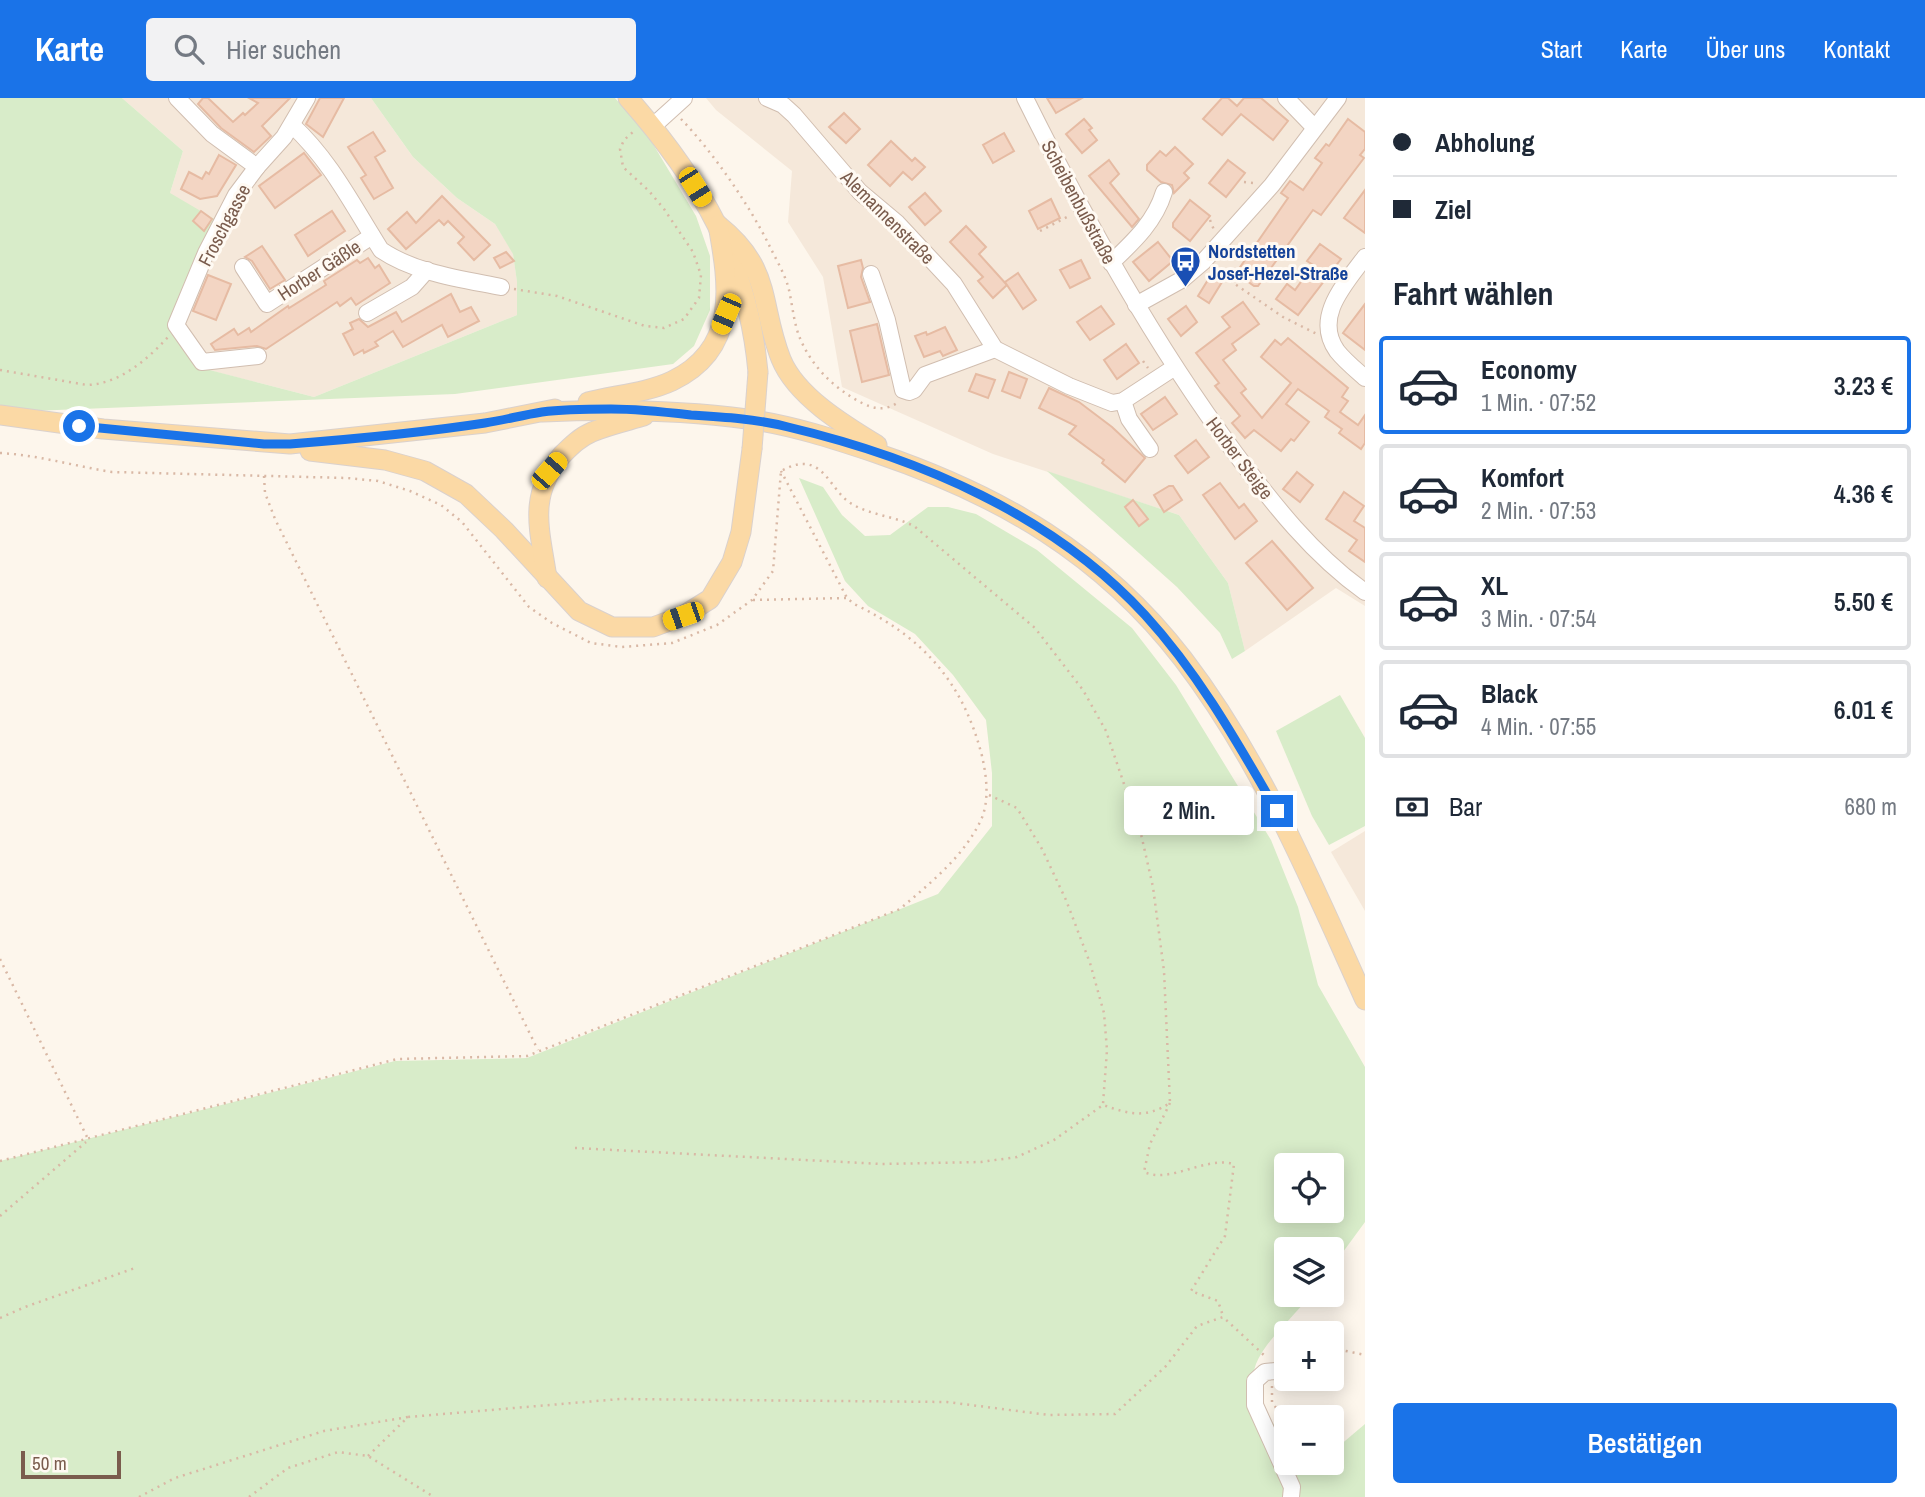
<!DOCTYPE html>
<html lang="de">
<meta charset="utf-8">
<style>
:root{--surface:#fff;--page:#f2f2f3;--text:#1f2937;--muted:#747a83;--line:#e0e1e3;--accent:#1a73e8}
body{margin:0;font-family:"Archivo Narrow",sans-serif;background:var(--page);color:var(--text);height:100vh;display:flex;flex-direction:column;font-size:26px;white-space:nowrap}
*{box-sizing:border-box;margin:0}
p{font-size:23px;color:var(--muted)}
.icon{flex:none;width:38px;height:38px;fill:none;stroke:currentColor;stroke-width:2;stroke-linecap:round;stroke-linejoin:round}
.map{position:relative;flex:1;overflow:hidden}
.details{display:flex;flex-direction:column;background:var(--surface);width:560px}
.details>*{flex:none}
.top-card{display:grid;align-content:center;height:154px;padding:0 28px;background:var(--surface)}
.controls{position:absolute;left:1274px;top:1055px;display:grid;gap:14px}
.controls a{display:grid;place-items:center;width:70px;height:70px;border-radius:7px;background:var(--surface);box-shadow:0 4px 18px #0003;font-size:35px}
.scale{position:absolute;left:21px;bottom:18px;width:100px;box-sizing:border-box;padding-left:7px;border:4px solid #7a5c4d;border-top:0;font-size:19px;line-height:24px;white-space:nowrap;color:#7a5c4d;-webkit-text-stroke:5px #fffaf3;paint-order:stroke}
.end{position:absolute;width:32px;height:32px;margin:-16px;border:9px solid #1a73e8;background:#fff;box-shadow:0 0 0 4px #fff}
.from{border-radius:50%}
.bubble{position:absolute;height:49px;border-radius:7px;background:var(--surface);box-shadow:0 4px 18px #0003;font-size:23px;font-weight:600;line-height:49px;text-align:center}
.car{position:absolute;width:21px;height:42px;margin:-21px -10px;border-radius:9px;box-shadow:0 0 5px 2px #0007;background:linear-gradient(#f5c518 24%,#345 0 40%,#f5c518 0 76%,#345 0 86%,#f5c518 0)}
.top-card b{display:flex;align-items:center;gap:24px;height:66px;font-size:26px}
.top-card b+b{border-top:2px solid var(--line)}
.top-card i{width:18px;height:18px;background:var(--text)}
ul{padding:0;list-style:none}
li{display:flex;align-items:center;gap:21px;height:98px;margin:0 14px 10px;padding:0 14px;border:4px solid var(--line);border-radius:7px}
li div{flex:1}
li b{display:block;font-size:26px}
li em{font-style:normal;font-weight:600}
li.selected{border-color:var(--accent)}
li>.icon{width:63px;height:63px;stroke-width:1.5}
h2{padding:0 28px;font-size:32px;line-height:84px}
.pay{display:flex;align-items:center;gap:18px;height:77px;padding:0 28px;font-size:26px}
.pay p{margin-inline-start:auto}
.button{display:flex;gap:14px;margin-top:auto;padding:14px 28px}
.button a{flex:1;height:80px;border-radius:7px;background:var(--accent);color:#fff;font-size:28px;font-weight:600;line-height:80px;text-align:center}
header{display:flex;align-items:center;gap:42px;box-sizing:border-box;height:98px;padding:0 35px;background:var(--accent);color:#fff}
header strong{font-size:33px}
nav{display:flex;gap:38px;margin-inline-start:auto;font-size:24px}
.search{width:490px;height:63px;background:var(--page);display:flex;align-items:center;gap:18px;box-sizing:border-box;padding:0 24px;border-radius:7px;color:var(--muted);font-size:26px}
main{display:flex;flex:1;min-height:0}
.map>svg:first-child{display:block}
.residential{fill:#f5e8da}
.green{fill:#d8ecc9;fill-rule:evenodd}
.building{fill:#f3d5c3;stroke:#e6bba3;stroke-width:2}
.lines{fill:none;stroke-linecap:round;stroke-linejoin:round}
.minor-casing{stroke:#d1beb0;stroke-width:18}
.major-casing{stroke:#dad1cd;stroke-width:21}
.path{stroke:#d9b8a5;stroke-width:2.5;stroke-dasharray:2 5;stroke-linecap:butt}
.minor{stroke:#fff;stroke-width:16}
.major{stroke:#fbd9a5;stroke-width:19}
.major-bridge-casing{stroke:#dad1cd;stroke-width:21;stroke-linecap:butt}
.major-bridge{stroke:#fbd9a5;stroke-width:19}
.route{stroke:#1a73e8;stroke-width:9}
.labels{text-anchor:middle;stroke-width:6;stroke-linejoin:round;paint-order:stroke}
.street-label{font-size:19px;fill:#7a5c4d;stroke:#fffaf3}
.transit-label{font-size:19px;font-weight:bold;fill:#164399;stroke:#fffaf3;text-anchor:start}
</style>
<header>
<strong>Karte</strong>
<div class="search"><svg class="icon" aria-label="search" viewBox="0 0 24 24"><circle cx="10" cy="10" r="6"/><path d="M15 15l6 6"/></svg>Hier suchen</div>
<nav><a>Start</a><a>Karte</a><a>Über uns</a><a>Kontakt</a></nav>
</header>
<main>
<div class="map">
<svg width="1365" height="1399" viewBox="0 0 1365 1399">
<rect width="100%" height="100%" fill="#fdf6ec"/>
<g class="residential">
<path d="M 122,0 L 371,0 L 413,59 L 457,100 L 495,126 L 513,155 L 517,184 L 517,217 L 314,299 L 197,269 L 178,227 L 170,95 L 183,53 Z"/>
<path d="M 706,0 L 1365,0 L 1365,508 L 1336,490 L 1245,553 L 1228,485 L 1179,417 L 993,356 L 842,289 L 823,179 L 788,124 L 792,73 L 716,12 Z"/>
<path d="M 1365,733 L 1365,813 L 1331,754 Z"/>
</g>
<g class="green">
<path d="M 0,0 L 122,0 L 183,53 L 170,95 L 228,129 L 178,227 L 198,269 L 314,299 L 517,217 L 517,184 L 513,156 L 495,126 L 457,100 L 413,59 L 371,0 L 615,0 L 647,36 L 696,118 L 710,158 L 710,212 L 694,248 L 673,266 L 455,296 L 32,313 L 0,310 Z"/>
<path d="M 1047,373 L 1179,417 L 1228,485 L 1245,553 L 1232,561 L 1220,535 L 1177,489 Z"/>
<path d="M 799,380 L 823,389 L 842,417 L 865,438 L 890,437 L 928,409 L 948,409 L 976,416 L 1037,452 L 1132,530 L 1176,587 L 1271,742 L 1298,809 L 1318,887 L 1365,969 L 1365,1124 L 1332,1169 L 1332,1152 L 1286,1152 L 1286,1197 L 1311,1197 C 1266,1251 1220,1274 1286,1339 L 1286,1365 L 1332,1365 L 1332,1350 L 1339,1348 L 1365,1326 L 1365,1399 L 0,1399 L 0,1063 L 395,963 L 527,960 L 938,796 L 992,728 L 992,675 L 986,622 L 953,577 L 915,536 L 868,508 L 845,483 ZM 1286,1068 L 1332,1068 L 1332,1113 L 1286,1113 Z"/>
<path d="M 1340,597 L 1365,640 L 1365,728 L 1329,747 L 1312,718 L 1276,633 Z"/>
</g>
<g class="building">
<path d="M 203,0 L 208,0 L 233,24 L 243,15 L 245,17 L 258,5 L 249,0 L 290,0 L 262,28 L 271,38 L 254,54 L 221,30 L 198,6 Z"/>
<path d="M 320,0 L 344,0 L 323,39 L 306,26 Z"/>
<path d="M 1047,0 L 1082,0 L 1056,15 Z"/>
<path d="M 1222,0 L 1228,0 L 1237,8 L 1244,0 L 1261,0 L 1288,23 L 1273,42 L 1241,16 L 1222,37 L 1203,21 Z"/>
<path d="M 844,15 L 860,31 L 846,45 L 829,29 Z"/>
<path d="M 1084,21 L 1092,30 L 1089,32 L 1097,42 L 1082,55 L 1066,36 Z"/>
<path d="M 1348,21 L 1365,34 L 1365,51 L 1360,57 L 1364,60 L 1321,117 L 1313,112 L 1258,188 L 1254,188 L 1236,175 L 1288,100 L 1281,95 L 1290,83 L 1303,92 L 1322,65 L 1315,60 L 1326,46 L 1329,48 Z"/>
<path d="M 373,34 L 385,53 L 375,59 L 393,90 L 374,101 L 361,80 L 366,77 L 348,49 Z"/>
<path d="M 1004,35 L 1014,53 L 993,65 L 983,47 Z"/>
<path d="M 891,43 L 912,63 L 915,60 L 925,69 L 912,82 L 903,74 L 890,88 L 868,67 Z"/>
<path d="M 1175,49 L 1193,66 L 1184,75 L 1189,80 L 1174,95 L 1172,87 L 1161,84 L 1147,72 L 1147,67 L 1160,53 L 1166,58 Z"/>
<path d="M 304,55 L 321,77 L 275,110 L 259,88 Z"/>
<path d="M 219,57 L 236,67 L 217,98 L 200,101 L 181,91 L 189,74 L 202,81 L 206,74 L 209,76 Z"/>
<path d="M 1109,62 L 1119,76 L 1110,85 L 1139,121 L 1132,129 L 1089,78 Z"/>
<path d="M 1228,62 L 1245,75 L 1226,99 L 1209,85 Z"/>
<path d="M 1365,92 L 1365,135 L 1344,120 Z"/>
<path d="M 925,95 L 941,113 L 925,127 L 909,109 Z"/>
<path d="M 442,98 L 490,147 L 474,162 L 458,145 L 464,139 L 448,123 L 444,127 L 439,122 L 406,151 L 388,131 L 407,114 L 416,125 Z"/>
<path d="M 1051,101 L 1060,120 L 1038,131 L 1029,113 Z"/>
<path d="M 1190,102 L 1210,118 L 1190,143 L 1173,129 L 1173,125 Z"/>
<path d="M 201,113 L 212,121 L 204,133 L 193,123 Z"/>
<path d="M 332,113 L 345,133 L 308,158 L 295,137 Z"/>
<path d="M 966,128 L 986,149 L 979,156 L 1007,187 L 993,200 L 978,183 L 983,179 L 950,144 Z"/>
<path d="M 1158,144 L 1173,163 L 1149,183 L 1133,164 Z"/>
<path d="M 1320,146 L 1341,161 L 1298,217 L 1276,201 L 1287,186 L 1295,192 L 1313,167 L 1307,163 Z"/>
<path d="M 262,148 L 285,182 L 270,191 L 252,163 L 245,159 Z"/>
<path d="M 506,154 L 514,163 L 500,170 L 494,160 Z"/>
<path d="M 368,160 L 375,170 L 379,167 L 390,185 L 356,207 L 351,200 L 340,208 L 337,204 L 266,251 L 257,248 L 215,252 L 211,246 L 234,231 L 238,237 L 249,230 L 251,234 L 288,208 L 289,210 L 326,187 L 324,183 L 357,162 L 360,165 Z"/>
<path d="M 861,162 L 863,170 L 861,179 L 870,204 L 848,210 L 838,168 Z"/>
<path d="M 1081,162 L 1090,180 L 1070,190 L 1060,172 Z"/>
<path d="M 1018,175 L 1036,202 L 1023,211 L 1005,184 Z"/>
<path d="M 208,177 L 231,186 L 216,222 L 193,213 Z"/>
<path d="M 1211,177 L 1222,184 L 1209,205 L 1198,198 Z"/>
<path d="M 451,196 L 460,214 L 471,209 L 479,223 L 448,239 L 442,227 L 403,249 L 393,233 L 375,244 L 378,248 L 364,255 L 363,252 L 354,257 L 343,236 L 353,231 L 350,225 L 359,221 L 368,229 L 396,214 L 402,224 Z"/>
<path d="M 1243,204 L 1259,226 L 1232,246 L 1236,252 L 1223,262 L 1246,291 L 1241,295 L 1262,320 L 1291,285 L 1261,259 L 1275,242 L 1281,247 L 1288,240 L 1348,290 L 1342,299 L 1348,303 L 1340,314 L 1358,327 L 1365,317 L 1365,345 L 1361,351 L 1339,335 L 1342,331 L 1325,319 L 1329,313 L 1298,291 L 1286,306 L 1309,324 L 1294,343 L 1291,341 L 1281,353 L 1254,332 L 1245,340 L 1232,325 L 1240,318 L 1215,288 L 1219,285 L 1196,255 L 1230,229 L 1222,219 Z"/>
<path d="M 1365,206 L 1365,252 L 1343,235 Z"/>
<path d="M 1101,208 L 1114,226 L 1090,242 L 1077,224 Z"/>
<path d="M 1186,208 L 1197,224 L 1181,238 L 1168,221 Z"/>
<path d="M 877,226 L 889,277 L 862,284 L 850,233 Z"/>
<path d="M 945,229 L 957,252 L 943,258 L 940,253 L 924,259 L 915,238 L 926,234 L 927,237 Z"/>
<path d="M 1126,246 L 1139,265 L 1117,281 L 1104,262 Z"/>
<path d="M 1009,274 L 1027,281 L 1020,300 L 1002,293 Z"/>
<path d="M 976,276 L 995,282 L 988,300 L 969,293 Z"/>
<path d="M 1049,290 L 1079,304 L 1112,329 L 1145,360 L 1125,384 L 1102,365 L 1104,362 L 1069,336 L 1076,328 L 1039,310 Z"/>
<path d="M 1165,299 L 1177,316 L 1153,332 L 1141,316 Z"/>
<path d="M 1196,342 L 1209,359 L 1188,375 L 1175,358 Z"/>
<path d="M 1297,374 L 1313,387 L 1300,404 L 1283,391 Z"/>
<path d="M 1220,385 L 1239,410 L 1244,406 L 1257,423 L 1235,441 L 1203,397 Z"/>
<path d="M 1169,388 L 1173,388 L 1182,402 L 1164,414 L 1154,397 Z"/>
<path d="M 1344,394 L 1364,408 L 1354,423 L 1365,430 L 1365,464 L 1349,453 L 1357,442 L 1326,421 Z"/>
<path d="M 1133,402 L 1148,421 L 1139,428 L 1125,409 Z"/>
<path d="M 1272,443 L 1313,490 L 1287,512 L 1246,465 Z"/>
</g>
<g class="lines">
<defs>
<g id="minor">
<path d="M 177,0 L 212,36 L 257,69"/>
<path d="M 767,0 L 783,7 L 794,17 L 860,94 L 897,125 L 954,186 L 995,251 L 1069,288 L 1112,305 L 1123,303 L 1175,269"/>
<path d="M 1025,0 C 1086,123 1153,244 1235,355 C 1273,406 1313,457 1365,494"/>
<path d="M 1286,0 L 1314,29"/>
<path d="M 292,27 C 331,63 353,108 381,152 C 415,175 461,181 501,189"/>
<path d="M 652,29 L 684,0"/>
<path d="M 1365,159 C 1345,186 1313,219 1337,253 C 1345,263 1356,272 1365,280"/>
<path d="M 1111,165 C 1133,144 1155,124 1164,94"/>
<path d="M 243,169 L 267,206 L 372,138"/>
<path d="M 871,176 L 887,222 L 903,292 L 909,294 L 914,292 L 925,277 L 995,251"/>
<path d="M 1136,207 L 1183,181 L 1203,164 L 1272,87 L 1338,0"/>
<path d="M 367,215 L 412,189 L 427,172"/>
<path d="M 258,258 L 202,264 L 176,227 L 206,155 L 236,97 L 257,69 L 284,39 L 307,0"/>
<path d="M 1123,303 L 1129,321 L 1150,351"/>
<path d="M 1276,1273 L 1265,1274 L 1255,1283 L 1255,1307 L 1292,1389 L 1291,1399"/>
</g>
<g id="major">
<path d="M 628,0 C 701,83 748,163 758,274"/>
<path d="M 718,127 C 773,171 759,205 781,261 C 796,298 844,327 877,347"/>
<path d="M 588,304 C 615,297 646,295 672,283 C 739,251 729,188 718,127"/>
<path d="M 543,314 C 611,311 680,312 747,321 C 791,327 834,341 876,355 C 1000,397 1102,456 1183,561 C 1262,664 1312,785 1365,902"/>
<path d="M 0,317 L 103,331 L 290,346 L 485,325 L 555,311"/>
<path d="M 310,353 L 385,362 L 425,373 L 466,396 L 504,432 L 579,513 L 612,529 L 653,529 L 683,518 L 710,501 L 732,464 L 741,434 L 752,351"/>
<path d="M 547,480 C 540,432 527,398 562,357 C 571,348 580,339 592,334 C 609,327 627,323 644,318"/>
</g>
</defs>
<use href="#minor" class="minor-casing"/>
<use href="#major" class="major-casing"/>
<g class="path">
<path d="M 681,21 C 713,54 750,108 770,149 C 776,161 784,175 788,188 C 792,203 793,220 798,235 C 809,266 833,290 862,305 C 874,311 885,313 897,305"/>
<path d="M 1244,84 L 1254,85"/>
<path d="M 1210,122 L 1214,132"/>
<path d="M 1040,133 L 1069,118"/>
<path d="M 1213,171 L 1283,219 L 1317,236"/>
<path d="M 514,191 L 557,198 L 645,228 L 664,230 L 684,221 L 699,200 L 701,177 L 693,154 L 664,111 L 649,93 L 623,69 L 620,51 L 624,42 L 634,33"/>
<path d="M 1143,263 L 1148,270"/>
<path d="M 0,272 L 87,287 C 119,286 147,262 168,239"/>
<path d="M 0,355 C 38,357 74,368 112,374 L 347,380 L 378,383 L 410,393 L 441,407 L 462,424 L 529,509 L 552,525 L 591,545 L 622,549 L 672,545 L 717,527 L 752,502 L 773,473 L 781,373"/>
<path d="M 264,378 L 265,395 L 275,421 L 538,952"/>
<path d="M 753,502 L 847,500"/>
<path d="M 989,697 L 1017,710 L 1042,751 L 1066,802 L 1090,865 L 1104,915 L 1107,952 L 1103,1006"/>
<path d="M 0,861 L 88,1041"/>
<path d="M 1170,1005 L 1150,1046 L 1144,1074 C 1170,1086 1205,1058 1234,1066 L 1225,1138 L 1191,1193 L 1218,1203 L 1223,1218"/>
<path d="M 575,1050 L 882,1066 L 981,1064 L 1017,1059 L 1054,1042 L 1103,1007 C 1129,1016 1145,1021 1170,1005 L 1164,873 L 1153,789 L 1141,736 L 1106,633 L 1083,592 L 1035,530 L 914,428 C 894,418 870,417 852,406 C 836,397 829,375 813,368 C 801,363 791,368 781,373"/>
<path d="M 0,1063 L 397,961 L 527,958 L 900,811 C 929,786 961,761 979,726 C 990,706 987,680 982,658 C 963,584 923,539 854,506 L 847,500 L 781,373"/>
<path d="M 0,1118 L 86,1044"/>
<path d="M 0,1220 L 25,1209 L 135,1170"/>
<path d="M 1332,1250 L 1365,1257"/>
<path d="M 1272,1288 L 1272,1304 L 1286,1324"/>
<path d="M 368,1358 L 408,1319 L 620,1301 L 947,1304 L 1049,1317 L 1115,1316 L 1166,1268 L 1197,1228 L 1223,1219 L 1266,1259"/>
<path d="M 139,1399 L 175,1380 L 324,1333 L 408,1319"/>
<path d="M 249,1399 L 288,1370 L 338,1354 L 368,1358 L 434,1399"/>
</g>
<use href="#minor" class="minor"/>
<use href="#major" class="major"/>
<defs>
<path id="major-bridge" d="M 752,351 L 758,274"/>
</defs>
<use href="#major-bridge" class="major-bridge-casing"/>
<use href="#major-bridge" class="major-bridge"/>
</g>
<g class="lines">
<path class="route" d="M 79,328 L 264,346 L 290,346 C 355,341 420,335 485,325 C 504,322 523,317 542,314 C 564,311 588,311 611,311 C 638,311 665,314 691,317 C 724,319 757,321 788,329 C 919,360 1053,417 1145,517 C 1199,576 1237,644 1277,713"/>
</g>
<defs>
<symbol id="bus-pin" viewBox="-11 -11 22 30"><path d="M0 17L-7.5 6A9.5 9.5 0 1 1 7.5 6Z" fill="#1a4fb4" stroke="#fffaf3"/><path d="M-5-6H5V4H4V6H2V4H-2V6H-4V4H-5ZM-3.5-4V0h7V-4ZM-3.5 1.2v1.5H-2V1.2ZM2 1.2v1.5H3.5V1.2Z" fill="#fff"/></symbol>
</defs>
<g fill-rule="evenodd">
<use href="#bus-pin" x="1168" y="146" width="35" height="47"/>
</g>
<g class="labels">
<g class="street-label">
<text transform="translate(1079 104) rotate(62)" y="7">Scheibenbußstraße</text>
<text transform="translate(888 119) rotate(45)" y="7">Alemannenstraße</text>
<text transform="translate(224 127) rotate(-62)" y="7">Froschgasse</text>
<text transform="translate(319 172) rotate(-33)" y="7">Horber Gäßle</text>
<text transform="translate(1240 360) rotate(53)" y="7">Horber Steige</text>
</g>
<g class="transit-label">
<text x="1208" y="160">Nordstetten<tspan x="1208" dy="22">Josef-Hezel-Straße</tspan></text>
</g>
</g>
</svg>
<div class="controls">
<a><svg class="icon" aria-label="locate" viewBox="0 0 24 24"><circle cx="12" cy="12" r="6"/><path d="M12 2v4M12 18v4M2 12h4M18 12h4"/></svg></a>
<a><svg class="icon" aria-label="layers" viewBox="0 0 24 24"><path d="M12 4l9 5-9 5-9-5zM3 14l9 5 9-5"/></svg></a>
<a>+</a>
<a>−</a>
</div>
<div class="scale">50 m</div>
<i class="end from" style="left:79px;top:328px"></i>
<i class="end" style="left:1277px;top:713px"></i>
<div class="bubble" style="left:1124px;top:688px;width:130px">2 Min.</div>
<i class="car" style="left:695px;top:89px;rotate:148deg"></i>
<i class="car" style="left:726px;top:216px;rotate:203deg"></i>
<i class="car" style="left:549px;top:373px;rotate:41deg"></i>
<i class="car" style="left:683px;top:518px;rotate:251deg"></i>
</div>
<section class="details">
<div class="top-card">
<b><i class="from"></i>Abholung</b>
<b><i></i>Ziel</b>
</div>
<h2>Fahrt wählen</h2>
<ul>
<li class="selected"><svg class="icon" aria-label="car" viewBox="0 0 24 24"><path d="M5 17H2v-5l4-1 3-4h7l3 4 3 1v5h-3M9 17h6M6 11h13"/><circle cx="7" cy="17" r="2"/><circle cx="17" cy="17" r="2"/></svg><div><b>Economy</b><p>1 Min. · 07:52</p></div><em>3.23 €</em></li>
<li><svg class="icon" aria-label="car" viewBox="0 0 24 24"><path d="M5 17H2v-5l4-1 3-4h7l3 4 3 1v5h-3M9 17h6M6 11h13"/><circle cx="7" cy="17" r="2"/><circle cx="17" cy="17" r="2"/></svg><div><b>Komfort</b><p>2 Min. · 07:53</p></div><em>4.36 €</em></li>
<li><svg class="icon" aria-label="car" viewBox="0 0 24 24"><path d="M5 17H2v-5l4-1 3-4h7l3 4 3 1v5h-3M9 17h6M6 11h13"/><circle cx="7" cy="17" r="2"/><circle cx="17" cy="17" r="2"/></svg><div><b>XL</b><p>3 Min. · 07:54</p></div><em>5.50 €</em></li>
<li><svg class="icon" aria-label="car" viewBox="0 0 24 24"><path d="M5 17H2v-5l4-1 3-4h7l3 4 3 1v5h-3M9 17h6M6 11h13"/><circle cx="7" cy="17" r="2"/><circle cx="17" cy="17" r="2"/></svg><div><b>Black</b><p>4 Min. · 07:55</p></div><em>6.01 €</em></li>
</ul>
<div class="pay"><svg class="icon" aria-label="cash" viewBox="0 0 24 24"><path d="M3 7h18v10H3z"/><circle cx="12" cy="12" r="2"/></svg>Bar<p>680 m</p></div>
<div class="button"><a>Bestätigen</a></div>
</section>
</main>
